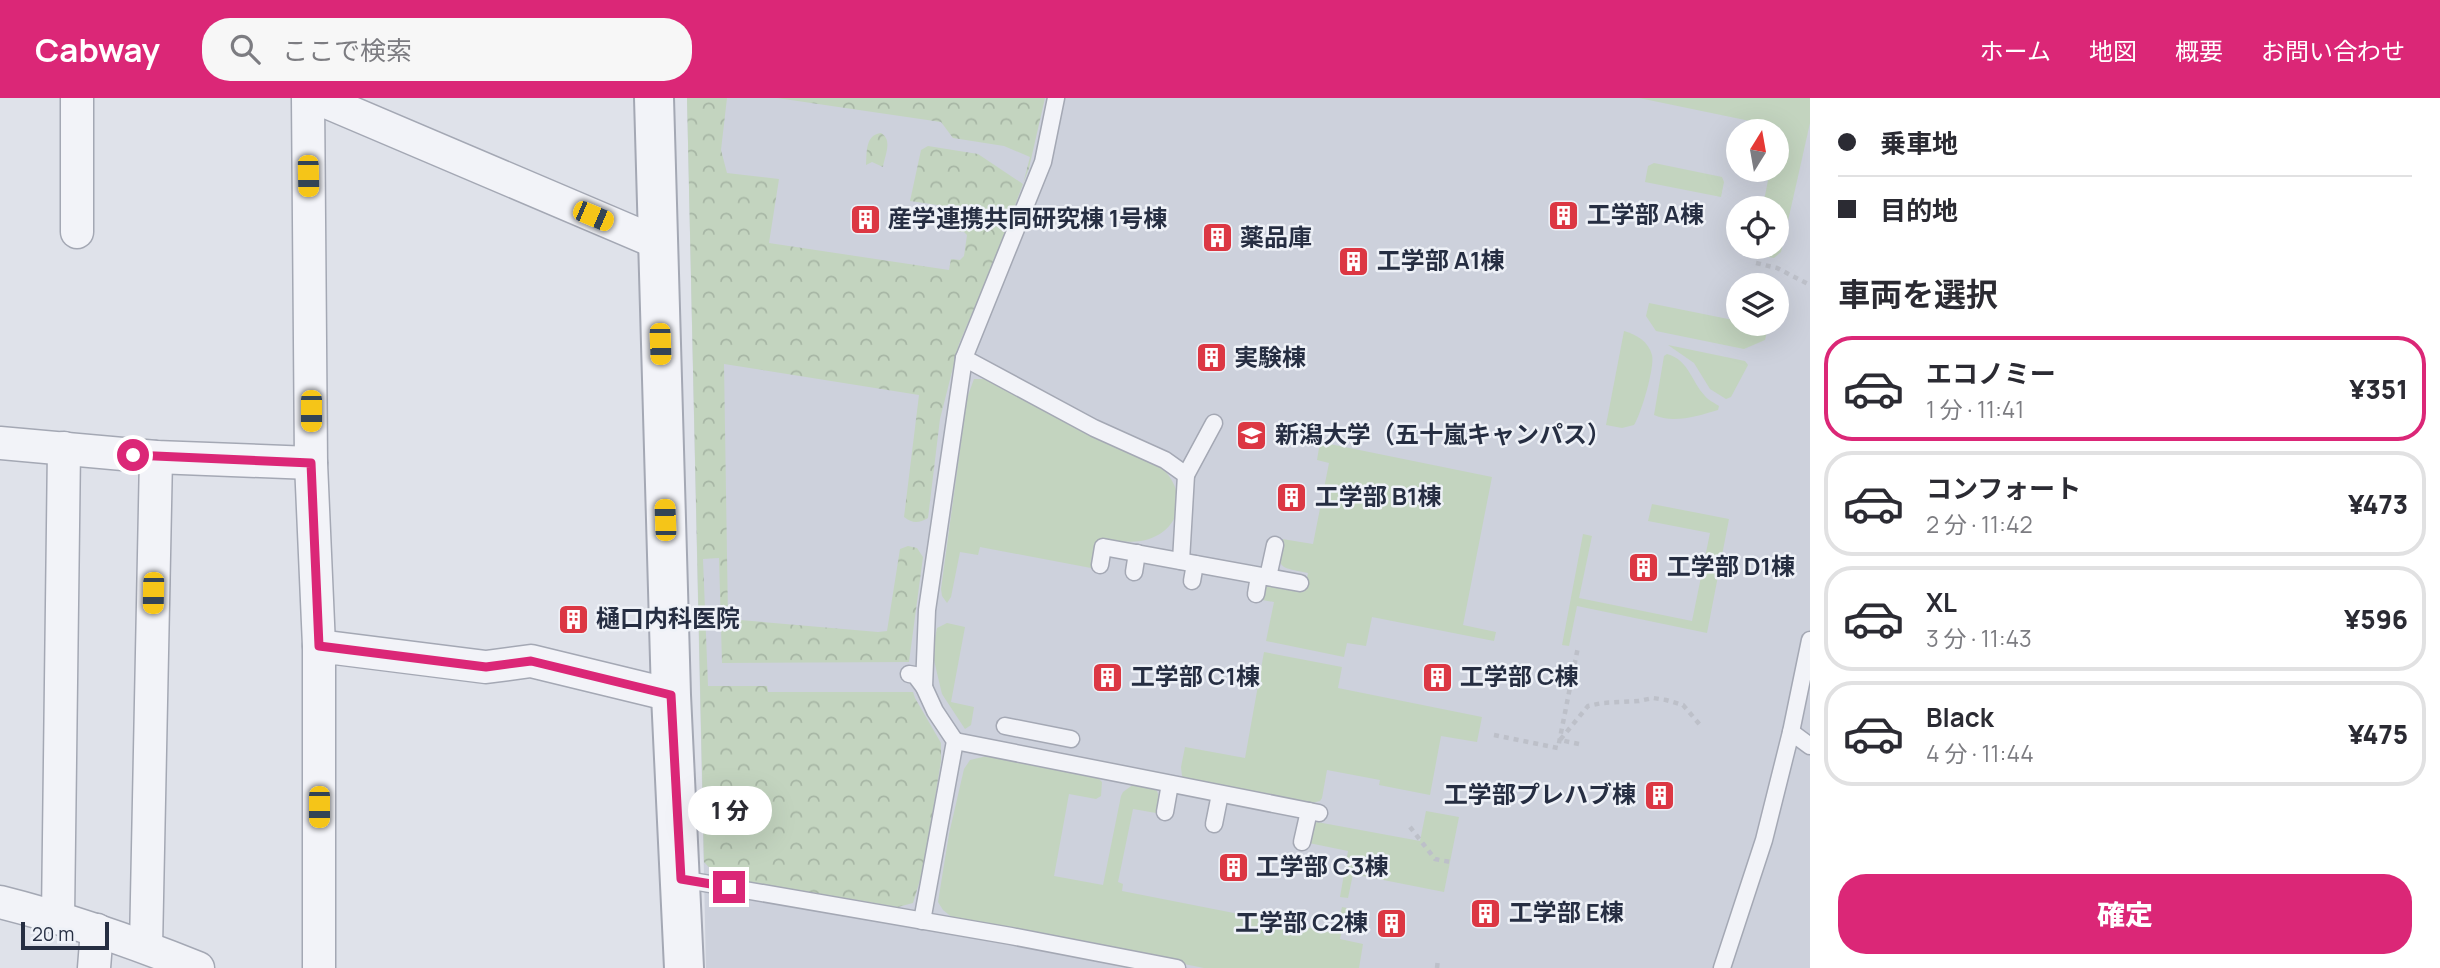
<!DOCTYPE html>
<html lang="ja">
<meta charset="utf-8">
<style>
:root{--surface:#fff;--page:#f7f7f7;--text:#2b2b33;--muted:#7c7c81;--line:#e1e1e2;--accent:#db2777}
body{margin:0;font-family:Manrope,"Noto Sans JP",sans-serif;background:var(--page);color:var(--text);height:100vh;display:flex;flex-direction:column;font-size:26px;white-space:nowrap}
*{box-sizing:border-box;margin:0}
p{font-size:23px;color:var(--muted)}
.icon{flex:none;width:38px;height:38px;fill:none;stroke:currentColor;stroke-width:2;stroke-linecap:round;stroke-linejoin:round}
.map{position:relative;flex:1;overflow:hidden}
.side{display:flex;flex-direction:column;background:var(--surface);width:630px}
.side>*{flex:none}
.top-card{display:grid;align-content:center;height:154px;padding:0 28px;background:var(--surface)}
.needle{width:46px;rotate:11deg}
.buttons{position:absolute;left:1726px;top:21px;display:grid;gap:14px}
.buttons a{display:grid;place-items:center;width:63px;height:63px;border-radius:50%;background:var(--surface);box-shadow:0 7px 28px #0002;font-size:35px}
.scale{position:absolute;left:21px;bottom:18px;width:88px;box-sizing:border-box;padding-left:7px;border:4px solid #262e42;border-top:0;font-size:19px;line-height:24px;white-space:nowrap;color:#262e42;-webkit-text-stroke:5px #eef1f7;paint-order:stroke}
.end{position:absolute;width:32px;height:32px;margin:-16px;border:9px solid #db2777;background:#fff;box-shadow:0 0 0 4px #fff}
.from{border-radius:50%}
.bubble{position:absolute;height:49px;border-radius:24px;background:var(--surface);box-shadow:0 7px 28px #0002;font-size:23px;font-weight:800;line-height:49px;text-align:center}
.car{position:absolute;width:21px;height:42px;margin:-21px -10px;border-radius:9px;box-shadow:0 0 5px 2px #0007;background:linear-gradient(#f5c518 24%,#345 0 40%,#f5c518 0 76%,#345 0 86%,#f5c518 0)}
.top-card b{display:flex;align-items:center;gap:24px;height:66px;font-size:26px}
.top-card b+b{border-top:2px solid var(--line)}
.top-card i{width:18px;height:18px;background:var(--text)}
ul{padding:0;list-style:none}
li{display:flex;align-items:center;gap:21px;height:105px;margin:0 14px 10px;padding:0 14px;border:4px solid var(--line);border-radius:28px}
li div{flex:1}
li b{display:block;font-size:26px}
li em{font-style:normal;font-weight:800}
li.current{border-color:var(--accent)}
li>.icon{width:63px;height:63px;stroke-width:1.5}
h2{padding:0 28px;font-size:32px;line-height:84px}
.action{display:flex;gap:14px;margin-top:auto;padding:14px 28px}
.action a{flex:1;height:80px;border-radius:28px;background:var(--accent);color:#fff;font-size:28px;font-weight:800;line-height:80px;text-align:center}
header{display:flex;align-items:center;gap:42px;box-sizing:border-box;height:98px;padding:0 35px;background:var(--accent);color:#fff}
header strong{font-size:33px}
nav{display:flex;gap:38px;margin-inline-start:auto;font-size:24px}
.search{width:490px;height:63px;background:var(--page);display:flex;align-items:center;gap:18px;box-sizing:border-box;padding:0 24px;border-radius:28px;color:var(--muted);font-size:26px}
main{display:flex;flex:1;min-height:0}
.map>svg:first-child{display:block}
.built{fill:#cdd1dc;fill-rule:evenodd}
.green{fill:#c3d4bf}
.forest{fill:url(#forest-crowns)}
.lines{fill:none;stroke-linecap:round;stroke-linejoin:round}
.service-casing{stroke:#a4a8b4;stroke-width:19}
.minor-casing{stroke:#a4a8b4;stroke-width:35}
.tertiary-casing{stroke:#a4a8b4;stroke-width:42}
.path{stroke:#bdc0c9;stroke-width:4.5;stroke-dasharray:5 5;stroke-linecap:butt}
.service{stroke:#f2f3f8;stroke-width:16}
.minor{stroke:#f2f3f8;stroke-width:32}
.tertiary{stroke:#f2f3f8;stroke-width:38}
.route{stroke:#db2777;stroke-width:9}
.labels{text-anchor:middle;stroke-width:5;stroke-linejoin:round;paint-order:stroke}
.poi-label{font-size:24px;font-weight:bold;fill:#262e42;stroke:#eef1f7;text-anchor:start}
</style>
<header>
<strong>Cabway</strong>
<div class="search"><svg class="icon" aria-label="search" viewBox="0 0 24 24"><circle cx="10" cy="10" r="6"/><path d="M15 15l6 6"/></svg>ここで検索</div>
<nav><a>ホーム</a><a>地図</a><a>概要</a><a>お問い合わせ</a></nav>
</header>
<main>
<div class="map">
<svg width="1810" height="870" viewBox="0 0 1810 870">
<defs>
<pattern id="forest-crowns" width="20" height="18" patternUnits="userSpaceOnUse" patternTransform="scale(1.75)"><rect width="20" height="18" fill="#c3d4bf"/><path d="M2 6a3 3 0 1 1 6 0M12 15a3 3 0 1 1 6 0" fill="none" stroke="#a7b6a5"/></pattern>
</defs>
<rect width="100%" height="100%" fill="#dfe2ea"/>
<path class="built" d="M 687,0 L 1810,0 L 1810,870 L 706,870 ZM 1738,33 L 1776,33 L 1776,72 L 1738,72 ZM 1738,110 L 1776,110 L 1776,149 L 1738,149 ZM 1738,187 L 1776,187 L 1776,226 L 1738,226 Z"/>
<g class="green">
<path d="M 1639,0 L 1810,0 L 1810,25 L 1781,154 L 1774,160 L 1758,157 L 1759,151 L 1748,149 L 1776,149 L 1776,110 L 1756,110 L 1756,107 L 1763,108 L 1770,72 L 1776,72 L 1776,43 L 1779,29 Z"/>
<path d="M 1654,65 L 1722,79 L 1724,84 L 1721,99 L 1645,84 L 1648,68 Z"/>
<path d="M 1649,205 L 1738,223 L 1738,226 L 1769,226 L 1765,242 L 1744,251 L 1656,233 L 1646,218 Z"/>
<path d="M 1624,233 C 1637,237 1648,243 1652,257 C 1655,269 1641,316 1634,327 L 1622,330 L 1606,327 Z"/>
<path d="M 1668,247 L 1745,263 L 1748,267 L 1731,299 L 1726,301 L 1710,291 L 1694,265 Z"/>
<path d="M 1667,256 C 1689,262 1691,283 1705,298 C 1709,303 1715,305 1719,308 L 1718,312 C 1698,318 1673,326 1654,317 L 1664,258 Z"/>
<path d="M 974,281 L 984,281 L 997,286 L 1148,360 C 1155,365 1164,371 1169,378 C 1189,407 1174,437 1141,443 C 1127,445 1111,442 1097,442 L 1091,470 L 980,449 L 978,457 L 960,454 L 951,499 L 947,505 L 942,498 L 941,491 L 967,300 Z"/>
<path d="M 1320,344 L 1492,379 L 1463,527 L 1496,534 L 1494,543 L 1372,519 L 1366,548 L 1347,545 L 1344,559 L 1266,543 L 1274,504 L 1262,502 L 1264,487 L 1304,494 L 1308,475 C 1279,469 1276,471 1282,441 L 1313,446 L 1329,365 L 1317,362 Z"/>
<path d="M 1652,406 L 1729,421 L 1707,535 L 1577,508 L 1569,548 L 1562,547 L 1583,436 L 1592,438 L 1579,500 L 1692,523 L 1710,435 L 1648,423 Z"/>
<path d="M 947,525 L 965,529 L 951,604 L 974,609 L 971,627 L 965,631 L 942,596 L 932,554 L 937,530 Z"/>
<path d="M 1264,554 L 1342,569 L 1338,590 L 1482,619 L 1477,644 L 1441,638 L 1430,697 L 1379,687 L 1380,682 L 1327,672 L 1322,700 L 1320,703 L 1312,705 L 1186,681 L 1182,678 L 1181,669 L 1185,649 L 1245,660 Z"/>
<path d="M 987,658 L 1096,678 L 1102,684 L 1101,698 L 1096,701 L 1069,696 L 1054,778 L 1103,787 L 1121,698 L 1123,694 L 1134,686 L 1151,690 L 1157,693 L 1159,699 L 1156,715 L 1133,711 L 1118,784 L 1123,786 L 1122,793 L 1336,835 L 1342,809 L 1347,810 L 1340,841 L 1363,846 L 1359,870 L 1204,870 L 953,820 L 943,812 L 938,804 L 949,736 L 964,671 L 970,662 Z"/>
<path d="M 1426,713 L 1459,719 L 1444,794 L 1353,776 L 1348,800 L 1340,799 L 1348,753 L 1309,745 L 1314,726 L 1317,724 L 1420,743 Z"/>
</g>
<g class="forest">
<path d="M 687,0 L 727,0 L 721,52 L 727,75 L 779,81 L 769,145 L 949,172 L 951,161 L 960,162 L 964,158 L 967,137 L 964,134 L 955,133 L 958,110 L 910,103 L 921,52 L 928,48 L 978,56 L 1023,86 L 1030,59 L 1004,48 L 953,40 L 941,24 L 777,0 L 1045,0 L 1029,70 L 991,171 L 959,246 L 940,321 L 928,420 C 919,425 913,426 904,419 L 919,297 L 724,266 L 728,521 L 878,534 L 887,533 L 900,451 L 908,448 L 917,450 L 923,459 L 909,564 L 722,565 L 719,460 L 703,461 L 708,588 L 767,588 L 768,594 L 913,594 L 915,600 L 941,645 L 941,663 L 924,769 L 913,805 L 898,809 L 718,779 L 704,764 Z"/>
<path d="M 881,35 C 893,42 885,57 883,69 L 872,64 L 866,67 C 867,54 865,37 881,35 Z"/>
</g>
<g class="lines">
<defs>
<g id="service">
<path d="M 964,260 L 1094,330 L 1165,362 L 1186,377 L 1181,463"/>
<path d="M 1186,377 L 1214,325"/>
<path d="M 1100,467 L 1103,449 L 1300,485"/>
<path d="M 1134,474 L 1137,455"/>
<path d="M 1268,479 L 1275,447"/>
<path d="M 1192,483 L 1195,466"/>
<path d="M 1256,496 L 1259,478"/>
<path d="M 909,576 L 915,577 L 924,589 L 935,613 L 955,643 L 922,823"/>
<path d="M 924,589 L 927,512 L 964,260 L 1043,64 L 1056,0"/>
<path d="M 1005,628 L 1071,641"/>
<path d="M 1791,634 L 1810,648"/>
<path d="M 955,643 L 1319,715"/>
<path d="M 1165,714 L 1170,686"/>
<path d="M 1214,726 L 1220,696"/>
<path d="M 1302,744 L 1309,713"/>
<path d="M 681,781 L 1011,838 L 1177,870"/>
<path d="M 1722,870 L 1764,742 L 1791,634 L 1810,542"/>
</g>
<g id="minor">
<path d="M 77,0 L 77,134"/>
<path d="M 308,0 L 311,365 L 319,548"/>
<path d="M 317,0 L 658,145"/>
<path d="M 0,345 L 156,359 L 311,365"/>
<path d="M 0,804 C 68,821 133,844 198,870"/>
<path d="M 58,819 L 64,350"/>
<path d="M 146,849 L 156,359"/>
<path d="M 94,870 L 97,832"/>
<path d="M 319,870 L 319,548 L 486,569 L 531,563 L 671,597"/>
</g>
<path id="tertiary" d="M 654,0 L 671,597 L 684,870"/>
</defs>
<use href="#service" class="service-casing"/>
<use href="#minor" class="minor-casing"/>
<use href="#tertiary" class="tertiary-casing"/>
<g class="path">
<path d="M 1756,165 L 1777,170 L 1810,187"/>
<path d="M 1494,637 L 1558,650 L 1578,549"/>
<path d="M 1579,646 L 1560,642 L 1588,608 L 1602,605 L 1639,603 L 1653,600 L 1666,602 L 1683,607 L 1701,628"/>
<path d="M 1410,729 L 1435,761 L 1450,764"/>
<path d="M 1437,870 L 1438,861"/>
</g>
<use href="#service" class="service"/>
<use href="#minor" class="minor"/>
<use href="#tertiary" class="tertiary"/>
</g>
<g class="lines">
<path class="route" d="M 133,357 L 311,365 L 319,548 L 486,569 L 531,563 L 671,597 L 681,781 L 729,789"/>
</g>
<defs>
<symbol id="building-square" viewBox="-11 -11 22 22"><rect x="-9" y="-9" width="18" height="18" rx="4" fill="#dc3743" stroke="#eef1f7"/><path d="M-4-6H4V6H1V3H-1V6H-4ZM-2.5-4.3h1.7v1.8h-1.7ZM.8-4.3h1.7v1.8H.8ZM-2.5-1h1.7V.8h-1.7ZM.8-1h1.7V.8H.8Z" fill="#fff"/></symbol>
<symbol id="university-square" viewBox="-11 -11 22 22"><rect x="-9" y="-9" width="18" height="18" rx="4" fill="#dc3743" stroke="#eef1f7"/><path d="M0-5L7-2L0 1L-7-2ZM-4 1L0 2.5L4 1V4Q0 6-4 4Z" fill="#fff"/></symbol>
</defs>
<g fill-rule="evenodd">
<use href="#building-square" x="1546" y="100" width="35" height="35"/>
<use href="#building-square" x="848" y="104" width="35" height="35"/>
<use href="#building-square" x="1200" y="122" width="35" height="35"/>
<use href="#building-square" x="1336" y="146" width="35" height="35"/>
<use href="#building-square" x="1194" y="242" width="35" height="35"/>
<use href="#university-square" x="1234" y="320" width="35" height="35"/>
<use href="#building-square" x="1274" y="382" width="35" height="35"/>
<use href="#building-square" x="1626" y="452" width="35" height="35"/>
<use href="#building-square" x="556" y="504" width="35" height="35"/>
<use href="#building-square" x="1090" y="562" width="35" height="35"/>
<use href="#building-square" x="1420" y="562" width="35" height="35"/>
<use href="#building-square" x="1642" y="680" width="35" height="35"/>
<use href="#building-square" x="1216" y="752" width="35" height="35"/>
<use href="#building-square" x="1468" y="798" width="35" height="35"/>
<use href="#building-square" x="1374" y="808" width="35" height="35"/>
</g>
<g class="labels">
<g class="poi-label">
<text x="1587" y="125">工学部 A棟</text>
<text x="888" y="129">産学連携共同研究棟 1号棟</text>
<text x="1240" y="148">薬品庫</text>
<text x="1377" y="171">工学部 A1棟</text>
<text x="1234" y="268">実験棟</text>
<text x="1275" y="345">新潟大学（五十嵐キャンパス）</text>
<text x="1315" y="407">工学部 B1棟</text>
<text x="1667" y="477">工学部 D1棟</text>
<text x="596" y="529">樋口内科医院</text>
<text x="1131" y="587">工学部 C1棟</text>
<text x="1460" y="587">工学部 C棟</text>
<text x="1636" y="705" text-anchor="end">工学部プレハブ棟</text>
<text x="1256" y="777">工学部 C3棟</text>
<text x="1509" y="823">工学部 E棟</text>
<text x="1368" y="833" text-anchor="end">工学部 C2棟</text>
</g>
</g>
</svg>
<div class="buttons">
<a><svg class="needle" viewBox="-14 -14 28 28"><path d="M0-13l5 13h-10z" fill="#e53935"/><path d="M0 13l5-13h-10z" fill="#7c7c81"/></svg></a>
<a><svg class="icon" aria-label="locate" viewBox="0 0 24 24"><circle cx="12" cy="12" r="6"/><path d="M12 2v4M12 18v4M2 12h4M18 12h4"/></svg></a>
<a><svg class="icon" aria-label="layers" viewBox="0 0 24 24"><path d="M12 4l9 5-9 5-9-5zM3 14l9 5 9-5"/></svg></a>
</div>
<div class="scale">20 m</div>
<i class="end from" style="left:133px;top:357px"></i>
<i class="end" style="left:729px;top:789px"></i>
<div class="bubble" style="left:688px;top:688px;width:84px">1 分</div>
<i class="car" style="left:308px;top:78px;rotate:179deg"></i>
<i class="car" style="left:593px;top:118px;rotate:113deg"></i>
<i class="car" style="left:660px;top:246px;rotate:178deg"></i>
<i class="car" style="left:311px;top:313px;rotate:180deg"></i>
<i class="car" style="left:665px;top:422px;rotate:358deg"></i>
<i class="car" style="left:153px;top:495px;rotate:181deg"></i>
<i class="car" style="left:319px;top:709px;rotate:180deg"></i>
</div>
<section class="side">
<div class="top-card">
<b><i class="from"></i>乗車地</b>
<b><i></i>目的地</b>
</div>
<h2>車両を選択</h2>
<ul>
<li class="current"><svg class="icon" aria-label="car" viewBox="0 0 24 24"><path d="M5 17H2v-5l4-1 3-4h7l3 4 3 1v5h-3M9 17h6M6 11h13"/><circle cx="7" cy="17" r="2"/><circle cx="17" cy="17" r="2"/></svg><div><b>エコノミー</b><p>1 分 · 11:41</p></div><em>¥351</em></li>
<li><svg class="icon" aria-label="car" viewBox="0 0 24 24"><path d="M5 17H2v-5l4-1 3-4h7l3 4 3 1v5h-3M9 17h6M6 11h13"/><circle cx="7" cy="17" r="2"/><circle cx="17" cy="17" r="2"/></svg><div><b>コンフォート</b><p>2 分 · 11:42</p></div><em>¥473</em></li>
<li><svg class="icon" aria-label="car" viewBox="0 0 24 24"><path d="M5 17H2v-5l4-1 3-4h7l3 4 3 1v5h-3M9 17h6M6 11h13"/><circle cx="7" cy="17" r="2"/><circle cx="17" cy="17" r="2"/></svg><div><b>XL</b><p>3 分 · 11:43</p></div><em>¥596</em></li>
<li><svg class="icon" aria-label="car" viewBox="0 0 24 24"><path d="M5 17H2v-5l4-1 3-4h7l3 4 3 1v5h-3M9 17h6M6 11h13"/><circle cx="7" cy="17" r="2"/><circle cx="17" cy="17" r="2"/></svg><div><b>Black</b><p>4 分 · 11:44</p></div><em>¥475</em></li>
</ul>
<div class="action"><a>確定</a></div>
</section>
</main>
